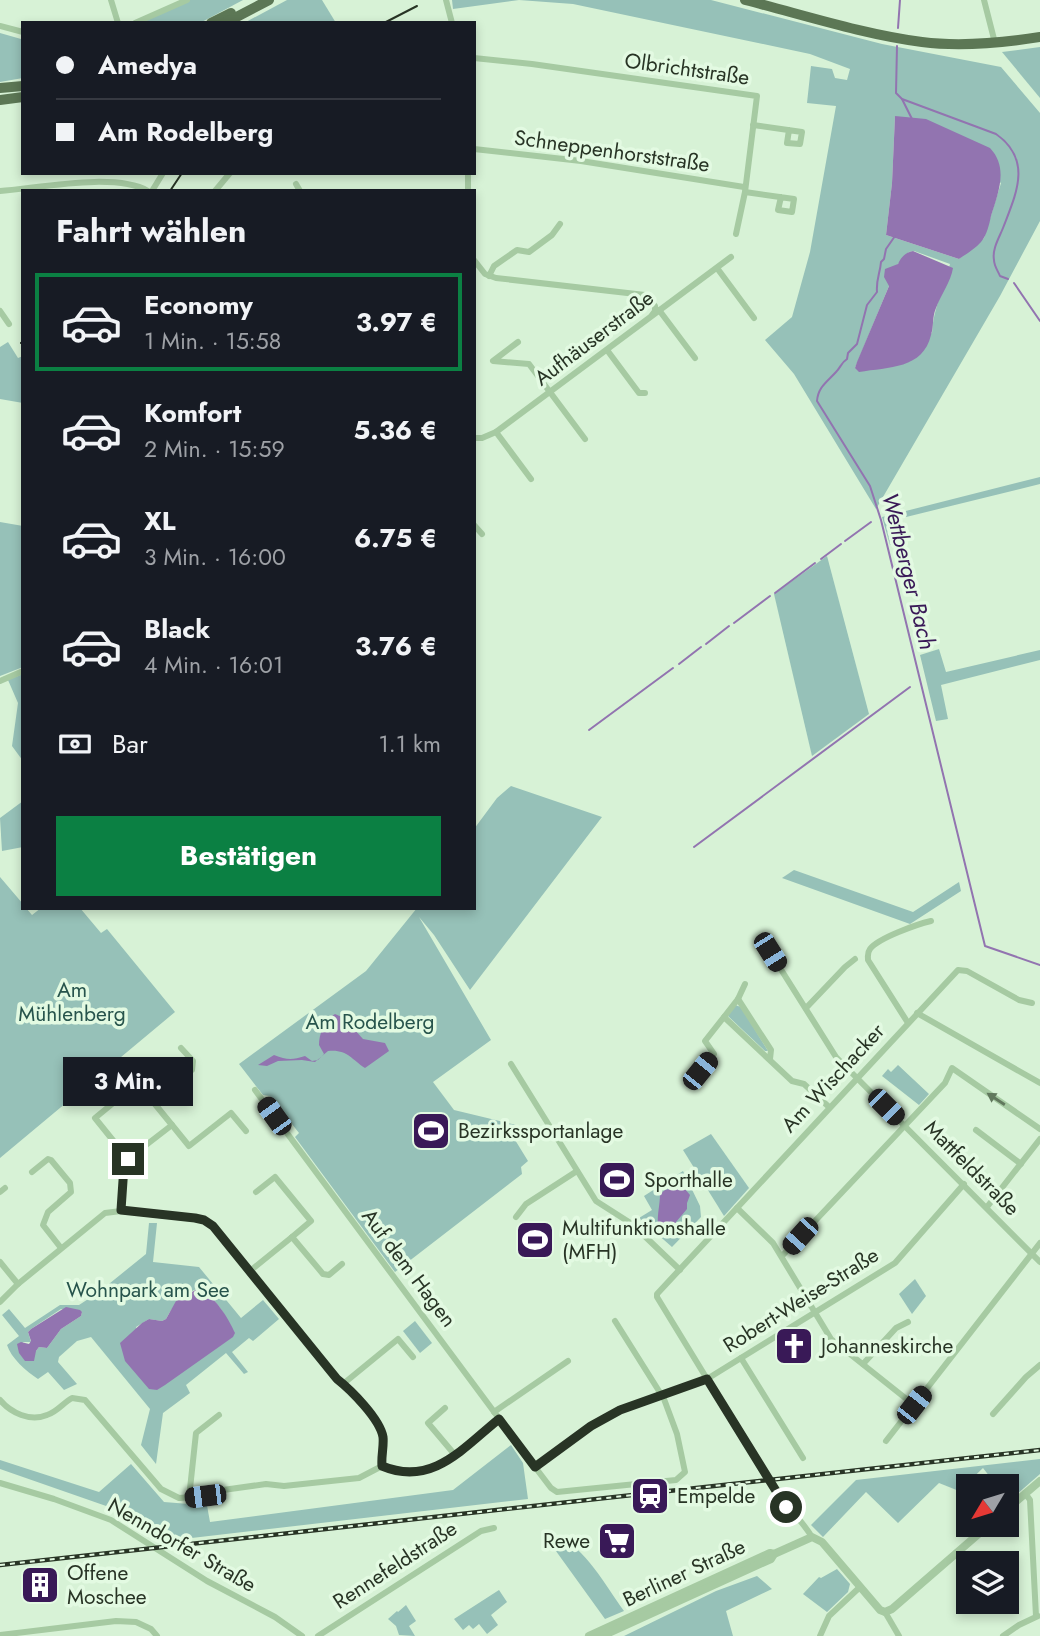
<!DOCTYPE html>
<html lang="de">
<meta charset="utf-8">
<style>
:root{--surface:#171b24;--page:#20242c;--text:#f1f3f6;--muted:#9ea1a6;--line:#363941;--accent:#0b8043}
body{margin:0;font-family:Jost,sans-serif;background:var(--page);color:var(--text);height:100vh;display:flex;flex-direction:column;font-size:26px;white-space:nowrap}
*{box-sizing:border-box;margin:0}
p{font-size:23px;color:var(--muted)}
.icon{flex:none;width:38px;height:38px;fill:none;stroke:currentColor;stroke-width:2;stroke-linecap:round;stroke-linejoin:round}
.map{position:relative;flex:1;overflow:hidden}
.details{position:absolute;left:21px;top:189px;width:455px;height:721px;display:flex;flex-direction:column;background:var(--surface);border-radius:0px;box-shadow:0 4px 10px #0003}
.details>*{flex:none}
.hud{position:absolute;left:21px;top:21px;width:455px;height:154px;border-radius:0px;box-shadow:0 4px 10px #0003;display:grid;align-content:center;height:154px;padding:0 35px;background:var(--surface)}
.needle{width:46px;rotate:232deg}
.fabs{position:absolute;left:956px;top:1474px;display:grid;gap:14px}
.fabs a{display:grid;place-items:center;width:63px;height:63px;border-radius:0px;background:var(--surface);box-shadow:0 4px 10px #0003;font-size:35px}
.end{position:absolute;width:32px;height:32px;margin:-16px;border:9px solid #283425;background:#fff;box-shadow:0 0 0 4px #fff}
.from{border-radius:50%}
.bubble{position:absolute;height:49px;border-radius:0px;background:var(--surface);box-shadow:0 4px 10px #0003;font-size:23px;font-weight:700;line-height:49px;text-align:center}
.car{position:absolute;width:21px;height:42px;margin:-21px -10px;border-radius:9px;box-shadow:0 0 5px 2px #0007;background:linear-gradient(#222 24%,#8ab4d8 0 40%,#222 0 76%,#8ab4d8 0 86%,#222 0)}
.hud b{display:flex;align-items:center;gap:24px;height:66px;font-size:26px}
.hud b+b{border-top:2px solid var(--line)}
.hud i{width:18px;height:18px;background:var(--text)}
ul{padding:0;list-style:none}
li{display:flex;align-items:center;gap:21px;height:98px;margin:0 14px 10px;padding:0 21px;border:4px solid transparent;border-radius:0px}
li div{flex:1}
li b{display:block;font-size:26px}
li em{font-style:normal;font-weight:700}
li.on{border-color:var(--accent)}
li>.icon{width:63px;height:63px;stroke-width:1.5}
h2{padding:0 35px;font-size:32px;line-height:84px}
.pay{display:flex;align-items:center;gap:18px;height:77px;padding:0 35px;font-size:26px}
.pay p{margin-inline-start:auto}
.cta{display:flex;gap:14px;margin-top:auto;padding:14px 35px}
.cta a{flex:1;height:80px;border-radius:0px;background:var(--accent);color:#fff;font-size:28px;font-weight:700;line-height:80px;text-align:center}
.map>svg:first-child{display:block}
.green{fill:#96c1b8;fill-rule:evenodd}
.water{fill:#9274b0}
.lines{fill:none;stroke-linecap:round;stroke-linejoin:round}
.stream{stroke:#9274b0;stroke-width:2}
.minor{stroke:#a6caa2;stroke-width:6}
.tertiary{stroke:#a6caa2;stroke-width:8}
.primary{stroke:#5c7755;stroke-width:10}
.tram{stroke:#283425;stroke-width:2}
.rail-casing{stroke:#283425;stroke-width:4.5}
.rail{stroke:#e3fae2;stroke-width:2;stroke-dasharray:5;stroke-linecap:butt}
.oneway{fill:#61785d}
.route{stroke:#283425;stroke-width:9}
.labels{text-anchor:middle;stroke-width:7;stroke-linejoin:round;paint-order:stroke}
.street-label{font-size:21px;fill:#283425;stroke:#e3fae2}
.park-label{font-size:21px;fill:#27544c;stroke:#e3fae2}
.poi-label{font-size:21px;fill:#283425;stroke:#e3fae2;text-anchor:start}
.water-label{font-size:23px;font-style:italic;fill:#391957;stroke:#e3fae2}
</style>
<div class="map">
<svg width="1040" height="1636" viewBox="0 0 1040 1636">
<rect width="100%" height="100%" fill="#d7f2d6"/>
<g class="green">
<path d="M 187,0 L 243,0 L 200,23 L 133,23 Z"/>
<path d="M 287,0 L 322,0 L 336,23 L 244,23 Z"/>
<path d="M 452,0 L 711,0 L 882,44 L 1001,67 L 1040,113 L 1040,221 L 1000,296 L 876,509 L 794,374 L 765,340 L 792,317 L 810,252 L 836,106 L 807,103 L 811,66 L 832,69 L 835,78 L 847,80 L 850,69 L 810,54 L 573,4 L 519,0 L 453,9 ZM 895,116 L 1001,183 L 984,238 L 959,259 L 886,235 L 892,183 ZM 914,251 L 950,264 C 944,288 933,309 932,333 L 855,368 L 898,264 L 909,252 Z"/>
<path d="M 0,33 L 21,39 L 23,78 L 0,82 Z"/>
<path d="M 1040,47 L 1040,98 L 1002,52 Z"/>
<path d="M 8,342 L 18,358 L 23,356 L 23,403 L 0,399 L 0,347 Z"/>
<path d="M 1040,477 L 1040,484 L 898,519 L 904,542 L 890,545 L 882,517 Z"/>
<path d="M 0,522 L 23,526 L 23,667 L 0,676 Z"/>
<path d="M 827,556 L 869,714 L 812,756 L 774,594 Z"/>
<path d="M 939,649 L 946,672 L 1040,650 L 1040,660 L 941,685 L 948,719 L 936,721 L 920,655 Z"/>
<path d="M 23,674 L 23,761 L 12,746 L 18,703 L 8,680 Z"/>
<path d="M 511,786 L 602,817 L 470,990 L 434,935 L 419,917 L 491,1040 L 433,1082 L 454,1110 L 524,1127 L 512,1135 L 528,1161 L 521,1167 L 522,1174 L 395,1272 L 295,1137 L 299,1133 L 270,1096 L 263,1095 L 239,1064 L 366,971 L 417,908 L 474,908 L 474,829 L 497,798 Z"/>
<path d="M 23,801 L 23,847 L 2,851 L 0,818 Z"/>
<path d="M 794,870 L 913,912 L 959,882 L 961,891 L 910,924 L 782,878 Z"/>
<path d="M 0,877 L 23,904 L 23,908 L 26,908 L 32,915 L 41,908 L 80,908 L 101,933 L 107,929 L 175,1012 L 0,1158 Z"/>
<path d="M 735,1005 L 741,1007 L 768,1051 L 765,1051 L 728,1016 Z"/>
<path d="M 898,1065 L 929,1094 L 919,1105 L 882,1076 L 888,1069 L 891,1072 Z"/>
<path d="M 711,1134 L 749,1188 L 724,1216 L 683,1150 Z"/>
<path d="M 683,1171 L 700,1206 L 701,1217 L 672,1247 L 639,1218 L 652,1210 L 644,1196 Z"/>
<path d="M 149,1223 L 157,1223 L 153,1262 L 199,1267 L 241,1318 L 263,1300 L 279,1319 L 253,1341 L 249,1338 L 232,1352 L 248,1372 L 244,1374 L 226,1353 L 186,1385 L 190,1393 L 163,1413 L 156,1464 L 141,1445 L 150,1409 L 91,1337 L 77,1341 L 59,1357 L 58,1362 L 77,1384 L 64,1390 L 48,1372 L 38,1379 C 26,1371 11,1358 7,1345 L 19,1336 L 2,1315 L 9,1309 L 25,1328 L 60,1305 L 79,1305 L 99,1292 L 146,1254 ZM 199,1288 C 216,1298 230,1319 232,1337 L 156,1390 L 136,1327 L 149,1319 L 162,1321 L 166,1319 C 174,1304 182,1294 199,1288 ZM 61,1309 L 82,1312 L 81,1316 L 61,1329 L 47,1348 L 39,1347 L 36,1351 L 19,1353 L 23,1342 L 31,1342 L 28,1332 L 31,1329 Z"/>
<path d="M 915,1279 L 926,1296 L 912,1314 L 899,1294 Z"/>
<path d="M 415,1321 L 432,1343 L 420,1353 L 403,1331 Z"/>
<path d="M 511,1445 L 523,1463 L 528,1499 L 183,1539 L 145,1528 L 109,1507 L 0,1469 L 0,1460 L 99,1492 L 131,1464 L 164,1502 L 189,1504 L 206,1500 L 210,1522 L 453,1490 Z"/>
<path d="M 1040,1459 L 1040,1474 L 1009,1501 L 1006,1498 L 1006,1486 L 997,1486 L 983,1468 L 959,1491 L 939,1483 L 898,1523 L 866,1492 L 823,1537 L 811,1525 L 856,1480 Z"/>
<path d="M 556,1535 C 586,1548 605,1585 624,1611 L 605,1619 L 548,1540 L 550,1536 Z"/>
<path d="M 837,1569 L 850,1584 L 848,1592 L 827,1612 L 803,1594 L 819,1577 L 821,1578 Z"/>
<path d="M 757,1576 L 772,1589 L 726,1611 L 733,1636 L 624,1636 L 716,1591 Z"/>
<path d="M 499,1590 L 507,1602 L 491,1615 L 498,1625 L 487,1634 L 479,1624 L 473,1629 L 469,1625 L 463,1630 L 454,1619 Z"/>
<path d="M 406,1605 L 416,1621 L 409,1626 L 415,1636 L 399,1635 L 396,1626 L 388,1619 L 397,1611 L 398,1612 Z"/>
</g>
<g class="water">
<path d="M 895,116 L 926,119 L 990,148 C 1009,168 998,193 991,216 C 989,225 987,235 981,242 C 975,249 966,254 959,259 L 886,235 L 892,183 Z"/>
<path d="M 913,251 L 953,268 C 951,281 941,295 936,308 C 932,317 934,326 931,335 C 923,369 889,367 859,372 L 855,368 L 857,362 L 889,286 L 884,277 L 885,269 L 898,264 C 901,257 906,252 913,251 Z"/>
<path d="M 335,1014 L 344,1018 L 363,1039 L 385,1043 L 389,1051 L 365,1068 C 351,1059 347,1049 328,1051 L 315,1062 L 302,1060 L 278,1061 L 267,1066 L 258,1065 L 274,1055 C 287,1060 292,1060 305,1056 L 312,1061 L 318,1060 L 324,1054 L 319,1045 C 319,1033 325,1020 335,1014 Z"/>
<path d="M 678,1187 L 685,1189 L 690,1195 L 687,1203 L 687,1209 L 676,1222 L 675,1227 L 668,1231 L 658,1225 C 657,1214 660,1205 660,1194 L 665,1190 Z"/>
<path d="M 199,1288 C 215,1297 228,1317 235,1333 L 233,1337 L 165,1385 L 157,1390 L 149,1389 L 125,1361 L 120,1343 L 142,1323 L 149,1319 L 162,1321 L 166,1319 L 176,1301 Z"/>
<path d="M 66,1307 L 80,1310 L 82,1312 L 81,1316 L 61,1329 L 47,1348 L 39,1347 L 36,1351 L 34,1361 L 25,1361 L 19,1353 L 17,1344 L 21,1342 L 29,1344 L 31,1341 L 28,1332 L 31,1329 Z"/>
</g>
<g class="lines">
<g class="stream">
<path d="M 898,28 L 900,0"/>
<path d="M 897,46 L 896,93 L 902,99 L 996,134 C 1033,160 1016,194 1003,228 C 999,238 992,249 994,260 C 994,266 998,271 1000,276 L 1008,279"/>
<path d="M 902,99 L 912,119"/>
<path d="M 895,236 L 886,249 L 884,259 L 881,262 C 880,274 876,279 877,292 L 867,305 L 857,344 L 848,353 L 847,359 C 841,363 841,367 836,372 C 827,382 818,387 817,401 L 870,486 L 881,520 L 985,946 L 1040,965"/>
<path d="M 1014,283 L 1040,321"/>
<path d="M 845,541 L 871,522"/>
<path d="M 821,559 L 841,544"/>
<path d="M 775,593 L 815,563"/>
<path d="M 734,623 L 770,596"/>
<path d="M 706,644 L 729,626"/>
<path d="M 679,664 L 701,647"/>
<path d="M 589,730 L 673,668"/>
<path d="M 694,847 L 910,687"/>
</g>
<g class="minor">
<path d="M 111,0 L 118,23"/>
<path d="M 446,0 L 452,23"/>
<path d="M 984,0 L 995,43"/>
<path d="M 135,23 L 187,0"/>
<path d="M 0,26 L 23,32"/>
<path d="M 474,58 L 532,64 L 757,96 L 745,192 L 736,234"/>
<path d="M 753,125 L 802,132 L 800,144 L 787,143 L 789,130"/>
<path d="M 474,149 L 581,161 L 744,187"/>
<path d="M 296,184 L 300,191"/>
<path d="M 0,191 C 39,188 115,172 148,191"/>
<path d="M 152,191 L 163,173"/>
<path d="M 215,191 L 230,173"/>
<path d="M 468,191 L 468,173"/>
<path d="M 745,192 L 794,199 L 792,212 L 778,210 L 781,197"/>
<path d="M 474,260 L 485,274 L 496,278 L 645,295 L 655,306 L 655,311 L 652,315"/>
<path d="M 717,268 L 754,318"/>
<path d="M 489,276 L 494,266 L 517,250 L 529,252 L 552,235 L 560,224"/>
<path d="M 659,310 L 695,358"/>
<path d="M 0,311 L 9,324"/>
<path d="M 518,342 L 493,361 L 529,364 L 585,439"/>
<path d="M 607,350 L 639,393 L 645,393"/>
<path d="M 496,432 L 531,479"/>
<path d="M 474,438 L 482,438 L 496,432 L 731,257"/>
<path d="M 474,525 L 482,534"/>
<path d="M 0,681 L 23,671"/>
<path d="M 772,950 L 770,952 L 836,1057 L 1040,1262"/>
<path d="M 738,999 L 745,984"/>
<path d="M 806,1008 L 845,967 L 855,959"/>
<path d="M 917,1013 L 1040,1083"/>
<path d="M 908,1023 L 868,960 C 868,955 867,953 870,949 C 878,938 918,924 931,921"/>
<path d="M 770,1059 L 771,1050 L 738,999 L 724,1017 L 792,1081 L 804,1084 L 829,1107"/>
<path d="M 511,1064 L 596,1201 L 632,1224 L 680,1270"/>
<path d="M 700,1071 L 714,1054 L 705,1041 L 724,1017"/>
<path d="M 255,1090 L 535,1467 L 551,1488 L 557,1492 L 676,1480 L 685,1472 L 677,1434 L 664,1399 L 615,1321"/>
<path d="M 112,1104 L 95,1118 L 128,1159"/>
<path d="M 172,1125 L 189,1146 L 231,1113 L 246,1131"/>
<path d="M 976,1130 L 1021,1164"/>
<path d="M 32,1172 L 48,1159 L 51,1160 L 70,1183 L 71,1192 L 48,1212 L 43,1225 L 61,1248"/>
<path d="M 0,1192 L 5,1188"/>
<path d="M 256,1192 L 275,1177 L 311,1221 L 292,1237 L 323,1274 L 329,1275 L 342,1264"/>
<path d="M 987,1207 L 1040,1139"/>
<path d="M 737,1208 L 773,1243 L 831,1339 L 914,1405"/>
<path d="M 121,1211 L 124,1166 L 128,1159 L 172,1125 L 154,1103 L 156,1098 L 192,1070 L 193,1061 L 181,1048"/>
<path d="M 516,1217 L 526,1204 L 577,1171"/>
<path d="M 782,1256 L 945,1083 L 952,1068 L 1040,1129"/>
<path d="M 0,1262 L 18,1284"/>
<path d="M 250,1271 L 292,1237"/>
<path d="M 0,1302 L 18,1284 L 105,1213 L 121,1211 L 204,1220 L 213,1226 L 337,1379 C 351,1390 380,1419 383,1437 C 384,1447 381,1456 382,1466"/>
<path d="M 741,1358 L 803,1458"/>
<path d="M 863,1364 L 896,1328 L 908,1322"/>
<path d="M 343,1384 L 398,1339 L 413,1357"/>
<path d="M 0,1400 C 11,1413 30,1422 47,1415 C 57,1412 63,1403 72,1398 L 85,1400 L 161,1489 L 179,1498 L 205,1496 L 216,1491 L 266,1484 L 284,1486 L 359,1478 L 382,1466 C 433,1487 463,1449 499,1419"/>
<path d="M 445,1408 L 428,1423 L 455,1455"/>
<path d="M 494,1412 L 568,1361"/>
<path d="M 993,1414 L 1026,1377 L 1040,1365"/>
<path d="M 886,1441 L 1040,1243"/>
<path d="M 535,1467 L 591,1425 L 620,1410 L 707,1379 L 895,1263 L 964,1184"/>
<path d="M 0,1483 L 54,1499 L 111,1520 L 207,1581 L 275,1617 L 302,1636"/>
<path d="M 1025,1493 L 1030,1500 L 1036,1616"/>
<path d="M 189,1498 L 196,1433 L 219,1415"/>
<path d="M 812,1537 C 801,1519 785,1505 773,1487 L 657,1297 L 657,1294 L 958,970 L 967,971 L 1019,1000 L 1032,1003"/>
<path d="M 885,1612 L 899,1636"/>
<path d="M 0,1635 L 116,1621 L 136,1622 L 151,1629 L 157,1636"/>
<path d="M 318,1636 L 481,1531 L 494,1528"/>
<path d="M 820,1636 L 829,1616 L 860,1587"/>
<path d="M 1003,1636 L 1019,1625 L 1038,1616"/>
</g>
<g class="tertiary">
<path d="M 1006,1510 L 1040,1481"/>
<path d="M 589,1636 L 770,1553 L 774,1554 L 812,1537 L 822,1542 L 880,1610 L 885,1612 L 892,1609 L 990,1524"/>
<path d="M 602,1636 L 771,1559 L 774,1554"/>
</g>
<g class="primary">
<path d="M 745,0 C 804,15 862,34 922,42 C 961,47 1002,43 1040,37"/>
<path d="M 211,23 L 231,13"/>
<path d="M 225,23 L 269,0"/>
<path d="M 0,88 L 23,86"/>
<path d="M 0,100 L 23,97"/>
</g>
<g class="tram">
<path d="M 384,23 L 417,6"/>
<path d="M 170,191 L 182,173"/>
<path d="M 21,343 L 23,342"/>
</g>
<defs>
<path id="rail" d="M 0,1565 L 1040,1450"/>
</defs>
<use href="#rail" class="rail-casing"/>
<use href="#rail" class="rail"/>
</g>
<defs><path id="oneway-solid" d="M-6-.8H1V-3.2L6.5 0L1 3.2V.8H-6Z" transform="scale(1.75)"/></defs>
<use class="oneway" href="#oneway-solid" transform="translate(996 1099) rotate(-147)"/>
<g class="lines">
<path class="route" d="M 128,1159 L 124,1166 L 121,1210 L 195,1218 L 204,1220 L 213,1226 L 337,1379 C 351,1390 380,1419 383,1437 C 384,1447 381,1456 382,1466 C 432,1487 463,1448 499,1419 L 535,1467 L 591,1426 L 620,1410 L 707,1379 L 786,1507"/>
</g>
<defs>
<symbol id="stadium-square" viewBox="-11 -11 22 22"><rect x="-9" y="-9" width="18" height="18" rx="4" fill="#391957" stroke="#e3fae2"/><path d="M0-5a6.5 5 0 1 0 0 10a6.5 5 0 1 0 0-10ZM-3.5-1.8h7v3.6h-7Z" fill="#fff"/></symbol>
<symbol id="church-square" viewBox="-11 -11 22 22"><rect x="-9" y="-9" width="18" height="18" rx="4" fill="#391957" stroke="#e3fae2"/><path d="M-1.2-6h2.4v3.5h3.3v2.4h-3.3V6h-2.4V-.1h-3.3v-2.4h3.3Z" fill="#fff"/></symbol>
<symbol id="station-square" viewBox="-11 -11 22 22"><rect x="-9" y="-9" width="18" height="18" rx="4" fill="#391957" stroke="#e3fae2"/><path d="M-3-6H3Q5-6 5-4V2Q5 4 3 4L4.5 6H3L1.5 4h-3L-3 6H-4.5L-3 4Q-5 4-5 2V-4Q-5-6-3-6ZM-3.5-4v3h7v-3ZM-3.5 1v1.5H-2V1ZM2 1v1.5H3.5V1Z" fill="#fff"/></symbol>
<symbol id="supermarket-square" viewBox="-11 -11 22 22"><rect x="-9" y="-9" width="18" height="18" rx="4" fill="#391957" stroke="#e3fae2"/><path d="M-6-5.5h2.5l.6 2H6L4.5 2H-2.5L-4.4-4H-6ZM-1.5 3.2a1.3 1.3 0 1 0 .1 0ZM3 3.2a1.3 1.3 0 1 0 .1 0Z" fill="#fff"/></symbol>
<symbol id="building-square" viewBox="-11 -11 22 22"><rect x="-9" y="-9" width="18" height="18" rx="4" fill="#391957" stroke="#e3fae2"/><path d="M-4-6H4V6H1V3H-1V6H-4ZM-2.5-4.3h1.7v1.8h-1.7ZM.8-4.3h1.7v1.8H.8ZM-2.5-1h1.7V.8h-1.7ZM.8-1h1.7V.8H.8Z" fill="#fff"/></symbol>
</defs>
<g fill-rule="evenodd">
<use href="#stadium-square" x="409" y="1109" width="44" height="44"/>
<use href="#stadium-square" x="595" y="1158" width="44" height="44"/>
<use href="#stadium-square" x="513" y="1218" width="44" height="44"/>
<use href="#church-square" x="772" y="1324" width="44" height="44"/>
<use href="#station-square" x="628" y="1474" width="44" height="44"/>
<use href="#supermarket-square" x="595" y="1519" width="44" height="44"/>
<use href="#building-square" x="18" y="1563" width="44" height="44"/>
</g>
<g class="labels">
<g class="street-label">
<text transform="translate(687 69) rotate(8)" y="7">Olbrichtstraße</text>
<text transform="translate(612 151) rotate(8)" y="7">Schneppenhorststraße</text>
<text transform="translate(594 338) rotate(-37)" y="7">Aufhäuserstraße</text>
<text transform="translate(833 1078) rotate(-47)" y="7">Am Wischacker</text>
<text transform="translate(972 1168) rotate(45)" y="7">Mattfeldstraße</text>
<text transform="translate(409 1268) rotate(53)" y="7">Auf dem Hagen</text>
<text transform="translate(801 1300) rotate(-32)" y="7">Robert-Weise-Straße</text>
<text transform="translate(182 1545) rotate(30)" y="7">Nenndorfer Straße</text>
<text transform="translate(395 1565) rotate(-33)" y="7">Rennefeldstraße</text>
<text transform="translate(684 1573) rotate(-25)" y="7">Berliner Straße</text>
</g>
<g class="park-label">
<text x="72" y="997">Am<tspan x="72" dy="24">Mühlenberg</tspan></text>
<text x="370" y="1029">Am Rodelberg</text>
<text x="148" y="1297">Wohnpark am See</text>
</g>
<g class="poi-label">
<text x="458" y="1138">Bezirkssportanlage</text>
<text x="644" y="1187">Sporthalle</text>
<text x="562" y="1235">Multifunktionshalle<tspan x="562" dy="24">(MFH)</tspan></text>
<text x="821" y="1353">Johanneskirche</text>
<text x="677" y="1503">Empelde</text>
<text x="590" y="1548" text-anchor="end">Rewe</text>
<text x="67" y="1580">Offene<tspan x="67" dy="24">Moschee</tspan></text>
</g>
<g class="water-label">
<text transform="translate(909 571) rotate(76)" y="8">Wettberger Bach</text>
</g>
</g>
</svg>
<div class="fabs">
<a><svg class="needle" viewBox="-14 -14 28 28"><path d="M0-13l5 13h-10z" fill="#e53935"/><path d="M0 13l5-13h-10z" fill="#9ea1a6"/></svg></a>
<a><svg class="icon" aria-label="layers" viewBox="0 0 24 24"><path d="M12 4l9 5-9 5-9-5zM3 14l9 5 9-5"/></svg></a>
</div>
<i class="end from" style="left:786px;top:1507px"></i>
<i class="end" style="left:128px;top:1159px"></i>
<div class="bubble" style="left:63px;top:1057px;width:130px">3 Min.</div>
<i class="car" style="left:770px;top:952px;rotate:148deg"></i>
<i class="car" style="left:700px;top:1071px;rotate:39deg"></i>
<i class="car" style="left:886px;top:1107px;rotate:135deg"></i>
<i class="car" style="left:274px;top:1116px;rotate:324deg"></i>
<i class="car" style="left:800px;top:1236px;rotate:222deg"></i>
<i class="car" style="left:914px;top:1405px;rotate:38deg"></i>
<i class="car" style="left:205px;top:1496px;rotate:263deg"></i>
<div class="hud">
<b><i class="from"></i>Amedya</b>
<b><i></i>Am Rodelberg</b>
</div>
<section class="details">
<h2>Fahrt wählen</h2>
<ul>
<li class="on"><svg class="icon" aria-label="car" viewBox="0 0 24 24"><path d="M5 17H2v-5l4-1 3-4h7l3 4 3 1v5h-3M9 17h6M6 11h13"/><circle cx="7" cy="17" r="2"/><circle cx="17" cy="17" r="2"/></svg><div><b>Economy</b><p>1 Min. · 15:58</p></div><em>3.97 €</em></li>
<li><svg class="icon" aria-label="car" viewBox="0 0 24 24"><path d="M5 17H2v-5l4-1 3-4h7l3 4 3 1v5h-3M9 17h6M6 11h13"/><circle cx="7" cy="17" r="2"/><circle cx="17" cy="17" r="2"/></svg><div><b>Komfort</b><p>2 Min. · 15:59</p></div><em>5.36 €</em></li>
<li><svg class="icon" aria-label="car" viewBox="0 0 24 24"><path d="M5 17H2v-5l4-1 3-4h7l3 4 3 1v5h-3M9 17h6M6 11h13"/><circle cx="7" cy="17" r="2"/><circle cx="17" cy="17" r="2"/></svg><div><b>XL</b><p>3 Min. · 16:00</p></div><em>6.75 €</em></li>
<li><svg class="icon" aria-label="car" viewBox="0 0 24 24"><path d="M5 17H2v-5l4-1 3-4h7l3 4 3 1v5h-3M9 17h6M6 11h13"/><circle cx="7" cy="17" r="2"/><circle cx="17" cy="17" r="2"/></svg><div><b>Black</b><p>4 Min. · 16:01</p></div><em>3.76 €</em></li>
</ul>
<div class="pay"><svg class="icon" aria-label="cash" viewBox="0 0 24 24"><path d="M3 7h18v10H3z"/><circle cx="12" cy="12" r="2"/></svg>Bar<p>1.1 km</p></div>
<div class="cta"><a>Bestätigen</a></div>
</section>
</div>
